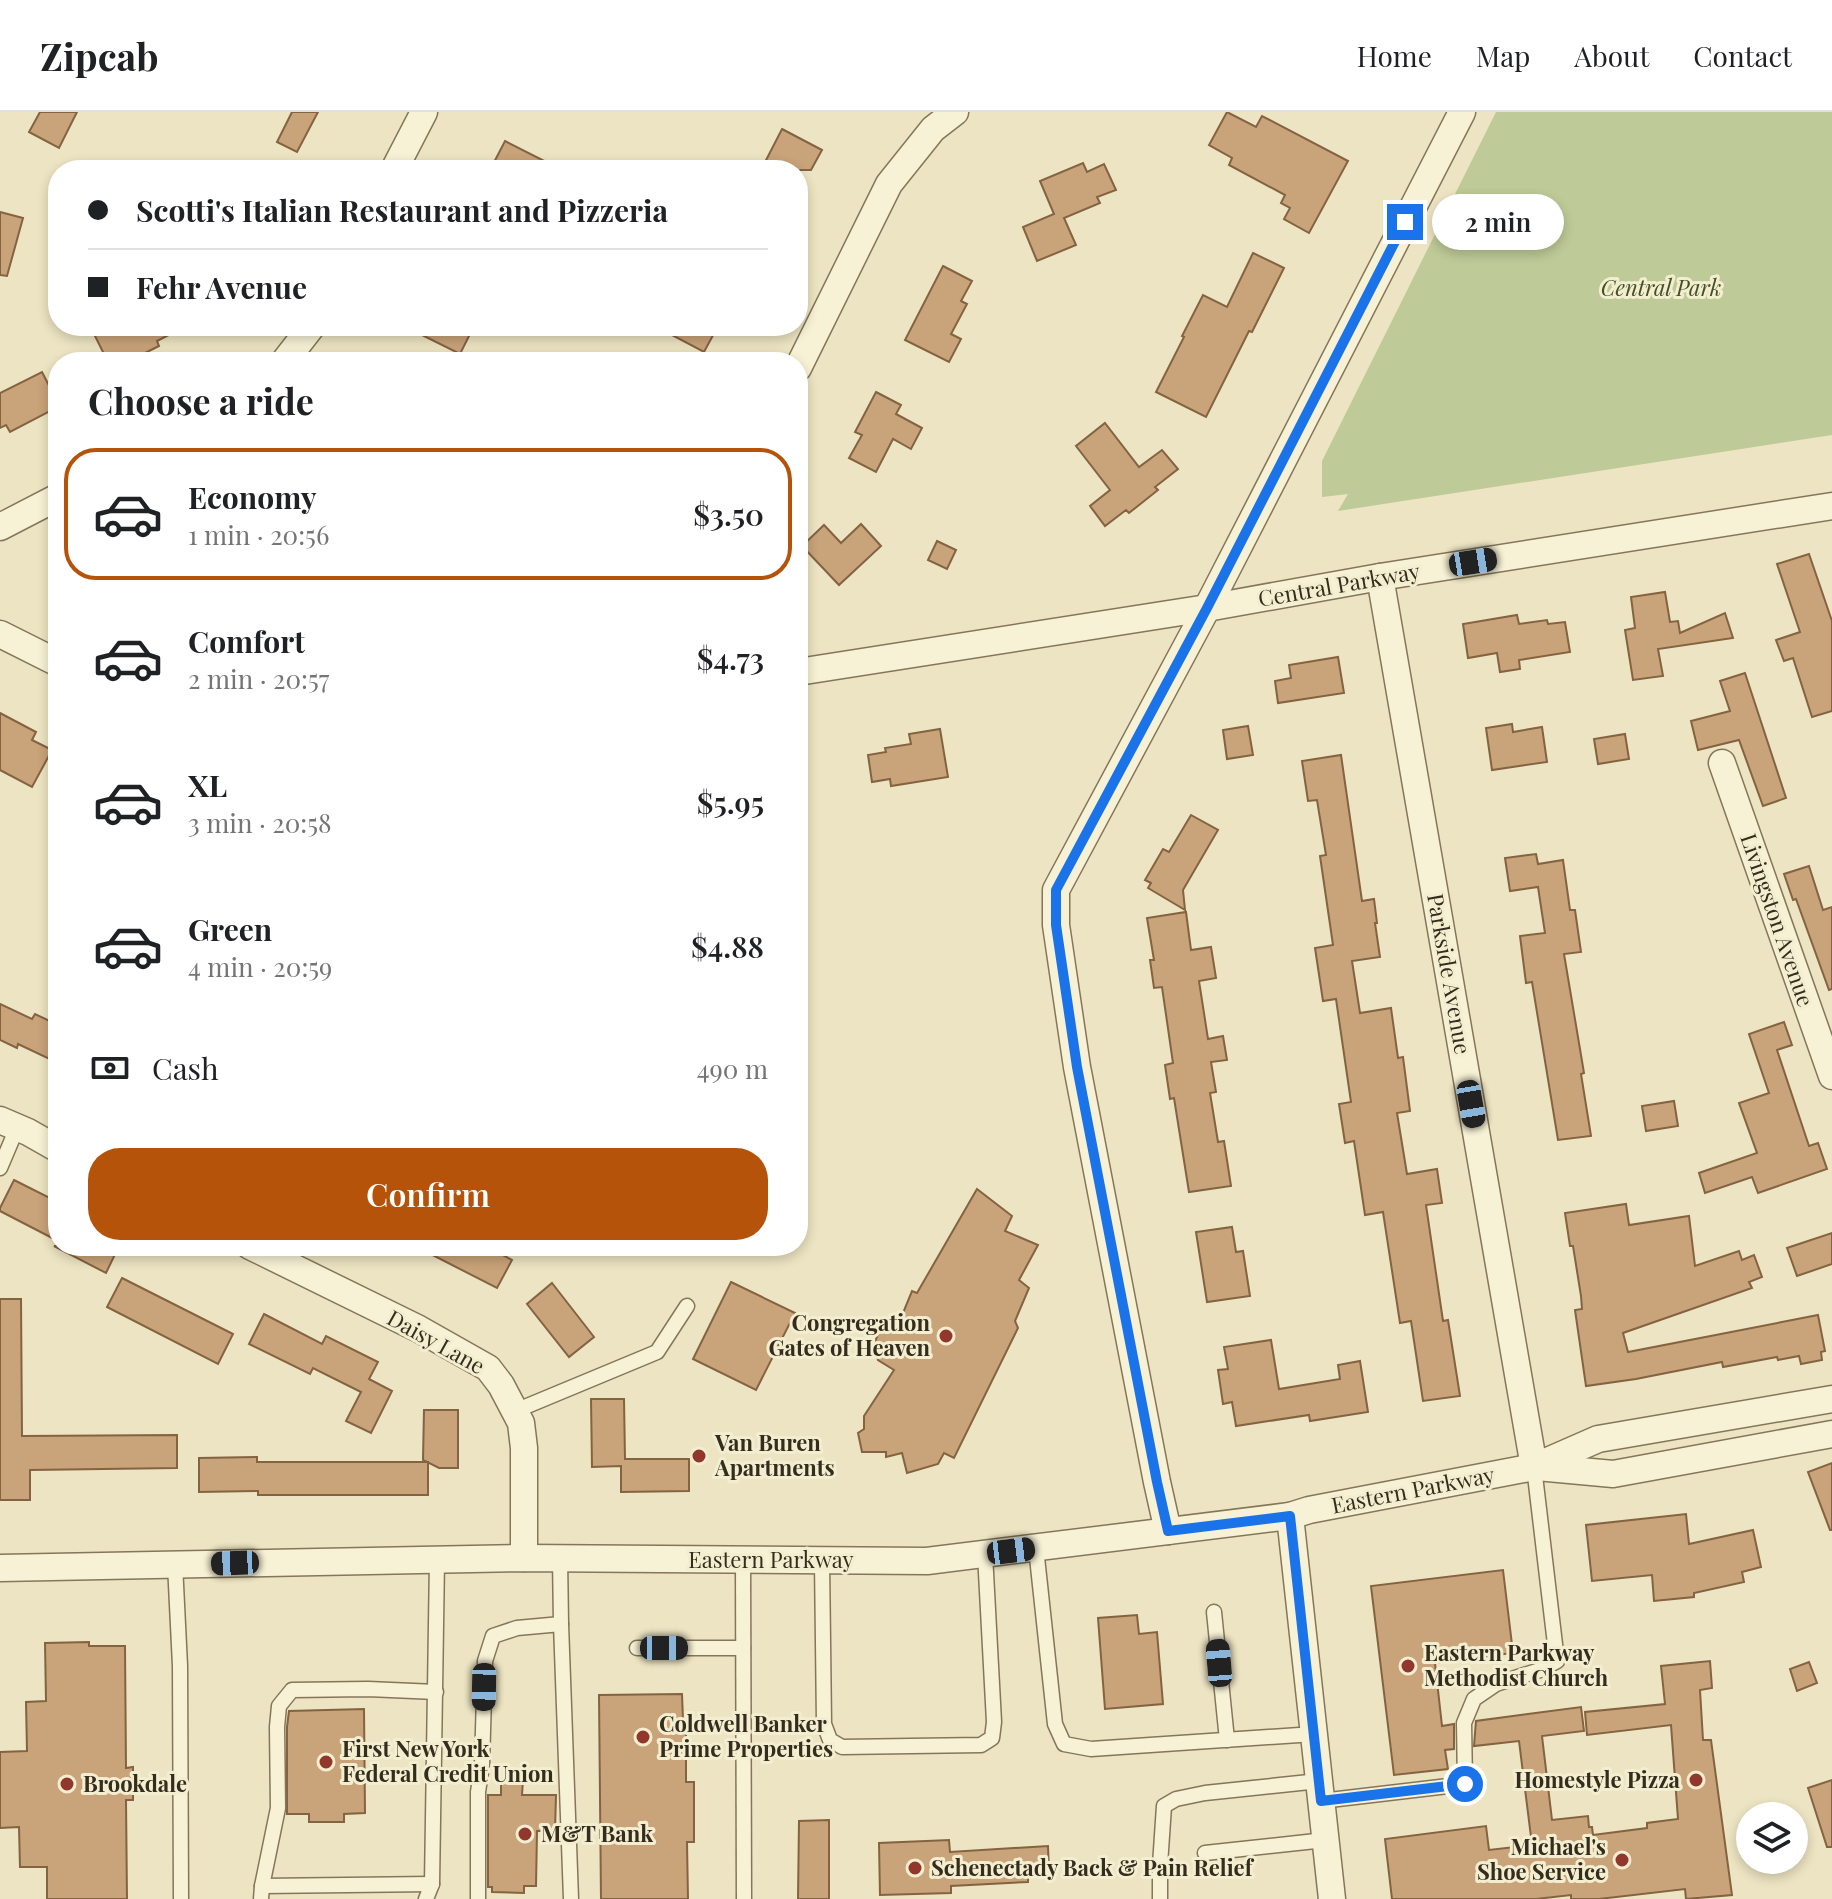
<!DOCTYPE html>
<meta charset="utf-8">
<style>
:root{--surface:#fff;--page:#f2f2f2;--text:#202124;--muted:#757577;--line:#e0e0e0;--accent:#b45309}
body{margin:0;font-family:"Playfair Display",serif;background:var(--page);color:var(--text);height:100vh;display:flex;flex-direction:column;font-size:30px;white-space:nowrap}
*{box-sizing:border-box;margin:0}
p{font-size:26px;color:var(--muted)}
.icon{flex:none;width:44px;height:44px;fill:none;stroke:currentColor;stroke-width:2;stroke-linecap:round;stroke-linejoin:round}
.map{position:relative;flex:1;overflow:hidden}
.side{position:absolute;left:48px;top:240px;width:760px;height:904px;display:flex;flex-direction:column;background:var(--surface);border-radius:32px;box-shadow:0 4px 12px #0003}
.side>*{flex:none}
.guide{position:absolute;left:48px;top:48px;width:760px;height:176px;border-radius:32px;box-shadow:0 4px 12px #0003;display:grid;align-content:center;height:176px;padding:0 40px;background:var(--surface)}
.fabs{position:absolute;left:1736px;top:1690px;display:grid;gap:16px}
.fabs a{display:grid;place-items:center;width:72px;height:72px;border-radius:50%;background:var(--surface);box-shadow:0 4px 12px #0003;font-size:40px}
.end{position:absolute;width:36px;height:36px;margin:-18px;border:10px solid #1a73e8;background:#fff;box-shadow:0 0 0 4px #fff}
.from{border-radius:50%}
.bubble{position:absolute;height:56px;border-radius:28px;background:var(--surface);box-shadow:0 4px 12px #0003;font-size:26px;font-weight:600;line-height:56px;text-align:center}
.car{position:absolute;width:24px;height:48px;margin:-24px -12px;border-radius:10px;box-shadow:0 0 6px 2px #0007;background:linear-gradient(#222 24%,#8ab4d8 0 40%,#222 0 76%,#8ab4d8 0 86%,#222 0)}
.guide b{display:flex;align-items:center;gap:28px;height:76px;font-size:30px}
.guide b+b{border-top:2px solid var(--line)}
.guide i{width:20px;height:20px;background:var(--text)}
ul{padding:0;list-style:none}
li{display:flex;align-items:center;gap:24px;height:132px;margin:0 16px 12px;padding:0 24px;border:4px solid transparent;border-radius:32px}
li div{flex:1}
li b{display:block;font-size:30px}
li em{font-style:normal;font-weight:600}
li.selected{border-color:var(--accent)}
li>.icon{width:72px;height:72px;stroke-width:1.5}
h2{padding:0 40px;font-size:36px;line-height:96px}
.pay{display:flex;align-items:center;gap:20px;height:88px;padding:0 40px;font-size:30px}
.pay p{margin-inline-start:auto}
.primary-button{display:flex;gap:16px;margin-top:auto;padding:16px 40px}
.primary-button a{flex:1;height:92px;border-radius:32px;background:var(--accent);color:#fff;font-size:32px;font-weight:600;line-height:92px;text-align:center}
header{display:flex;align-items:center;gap:48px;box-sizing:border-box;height:112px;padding:0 40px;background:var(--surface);border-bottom:2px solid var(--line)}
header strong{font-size:38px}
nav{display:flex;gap:44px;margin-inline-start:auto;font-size:28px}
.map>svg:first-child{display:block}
.green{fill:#beca97}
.building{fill:#c9a379;stroke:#846341;stroke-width:2}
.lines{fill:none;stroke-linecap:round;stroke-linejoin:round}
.lane-casing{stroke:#85765a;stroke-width:17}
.street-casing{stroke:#85765a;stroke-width:29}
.lane{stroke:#f7f1d5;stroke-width:14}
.street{stroke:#f7f1d5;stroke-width:26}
.route{stroke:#1a73e8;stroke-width:10}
.poi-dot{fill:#92372c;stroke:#f4eed1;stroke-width:3}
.labels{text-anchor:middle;stroke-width:6;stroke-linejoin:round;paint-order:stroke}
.park-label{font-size:22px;font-style:italic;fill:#415125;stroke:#f4eed1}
.street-label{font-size:22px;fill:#362c1e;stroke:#f4eed1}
.poi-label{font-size:22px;font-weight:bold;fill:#362c1e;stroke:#f4eed1;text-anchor:start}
</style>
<header>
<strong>Zipcab</strong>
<nav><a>Home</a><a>Map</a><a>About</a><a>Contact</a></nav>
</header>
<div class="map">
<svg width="1832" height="1787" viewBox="0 0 1832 1787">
<rect width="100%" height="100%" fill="#ece4c2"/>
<path class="green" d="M 1496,0 L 1832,0 L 1832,323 L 1338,399 L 1348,382 L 1322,385 L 1322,349 Z"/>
<g class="building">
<path d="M 40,0 L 77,0 L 59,36 L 29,20 Z"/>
<path d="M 292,0 L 318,0 L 297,40 L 277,30 Z"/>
<path d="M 1227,0 L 1256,15 L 1262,4 L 1348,49 L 1309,121 L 1284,107 L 1290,96 L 1281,91 L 1285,83 L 1229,53 L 1232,46 L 1209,33 Z"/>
<path d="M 782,17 L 822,38 L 811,58 L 761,58 Z"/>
<path d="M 505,29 L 562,58 L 490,58 Z"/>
<path d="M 1083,51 L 1087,60 L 1104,52 L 1116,78 L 1097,85 L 1100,91 L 1064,106 L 1076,133 L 1037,149 L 1023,115 L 1054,102 L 1040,69 Z"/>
<path d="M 0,100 L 23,106 L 7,164 L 0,163 Z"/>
<path d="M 1253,141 L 1284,156 L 1252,220 L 1249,219 L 1206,305 L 1156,280 L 1184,225 L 1182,224 L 1203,183 L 1227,195 Z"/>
<path d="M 943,154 L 972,169 L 961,189 L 967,192 L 951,222 L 961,227 L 949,250 L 905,228 Z"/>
<path d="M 90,214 L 186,214 L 157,229 L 159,234 L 141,243 L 144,250 L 108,250 Z"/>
<path d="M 404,214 L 474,214 L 460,242 Z"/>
<path d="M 655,214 L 718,214 L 704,240 Z"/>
<path d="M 42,260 L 58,291 L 58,295 L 10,320 L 6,313 L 0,316 L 0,281 Z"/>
<path d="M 876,280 L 901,293 L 896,302 L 922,316 L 911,337 L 893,327 L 876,360 L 849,346 L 862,323 L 855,320 Z"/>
<path d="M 1105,311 L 1139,355 L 1162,338 L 1178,357 L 1155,375 L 1158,378 L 1129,401 L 1126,398 L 1105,414 L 1090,394 L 1110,378 L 1076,334 Z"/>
<path d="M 861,412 L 881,434 L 839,473 L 802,434 L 824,413 L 841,431 Z"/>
<path d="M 937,429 L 956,438 L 947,457 L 928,448 Z"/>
<path d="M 1809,442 L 1832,509 L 1832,599 L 1812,605 L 1793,546 L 1784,549 L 1776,528 L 1800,520 L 1777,452 Z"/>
<path d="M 1665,480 L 1670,510 L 1678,509 L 1680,521 L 1725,501 L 1733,526 L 1658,537 L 1663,564 L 1633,568 L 1625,518 L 1635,516 L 1631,485 Z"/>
<path d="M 1517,503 L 1519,512 L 1547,508 L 1548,512 L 1565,510 L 1570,540 L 1519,548 L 1520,557 L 1500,560 L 1497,541 L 1468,546 L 1463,512 Z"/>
<path d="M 1338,545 L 1344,581 L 1278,591 L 1275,569 L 1291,566 L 1289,553 Z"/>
<path d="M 1745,561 L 1786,686 L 1763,694 L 1739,628 L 1698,638 L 1691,609 L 1730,599 L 1720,569 Z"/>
<path d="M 0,601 L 36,620 L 32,628 L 52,638 L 32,675 L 0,658 Z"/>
<path d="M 1512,612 L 1513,620 L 1542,615 L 1547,650 L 1492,658 L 1486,616 Z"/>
<path d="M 1248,614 L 1253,643 L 1227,647 L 1223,618 Z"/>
<path d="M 940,617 L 948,665 L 891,674 L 890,667 L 872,670 L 868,643 L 886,640 L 885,636 L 911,632 L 909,622 Z"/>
<path d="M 1625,622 L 1629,647 L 1598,652 L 1594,627 Z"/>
<path d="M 1341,643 L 1362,789 L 1374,787 L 1377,811 L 1375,811 L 1380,845 L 1352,849 L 1360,901 L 1391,896 L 1398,946 L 1403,945 L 1410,999 L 1397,1001 L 1407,1062 L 1437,1057 L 1442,1091 L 1426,1093 L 1443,1209 L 1448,1208 L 1460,1284 L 1423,1289 L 1411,1209 L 1400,1211 L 1383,1100 L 1365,1103 L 1354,1029 L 1345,1031 L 1339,992 L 1351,990 L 1336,887 L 1323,889 L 1315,836 L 1333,833 L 1320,744 L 1326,743 L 1317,688 L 1308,689 L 1302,649 Z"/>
<path d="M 1191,703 L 1218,718 L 1183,778 L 1185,798 L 1148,776 L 1151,771 L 1145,768 L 1163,737 L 1169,740 Z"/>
<path d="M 1536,742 L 1538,752 L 1563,748 L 1570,798 L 1575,798 L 1581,840 L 1564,842 L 1581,943 L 1584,961 L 1581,962 L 1591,1024 L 1558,1028 L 1532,870 L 1526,871 L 1520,824 L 1545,821 L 1538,775 L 1510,779 L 1505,746 Z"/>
<path d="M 1809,754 L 1823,798 L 1832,795 L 1832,877 L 1829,878 L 1796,787 L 1793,788 L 1784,762 Z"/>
<path d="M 1186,800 L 1191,838 L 1211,835 L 1216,866 L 1199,869 L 1208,927 L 1223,924 L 1227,948 L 1211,950 L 1216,980 L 1210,981 L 1218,1030 L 1224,1029 L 1231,1074 L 1189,1080 L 1174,986 L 1170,987 L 1165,953 L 1173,951 L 1162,875 L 1154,876 L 1150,848 L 1154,848 L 1147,806 Z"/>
<path d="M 0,892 L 32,907 L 35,902 L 58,913 L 58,951 L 18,932 L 17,936 L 0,928 Z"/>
<path d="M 1784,910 L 1792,933 L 1777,938 L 1809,1034 L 1818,1031 L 1827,1057 L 1758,1081 L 1752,1065 L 1705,1081 L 1699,1061 L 1757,1041 L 1739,991 L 1769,981 L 1749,922 Z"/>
<path d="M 1674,989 L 1678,1014 L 1646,1019 L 1642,994 Z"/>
<path d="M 14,1068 L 58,1090 L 58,1129 L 0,1099 L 0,1096 Z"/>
<path d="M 977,1077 L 1012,1104 L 1005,1119 L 1038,1133 L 1019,1168 L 1029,1176 L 1015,1209 L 1018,1216 L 954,1346 L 944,1341 L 938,1352 L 907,1361 L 902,1341 L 886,1345 L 886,1340 L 862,1340 L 858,1321 L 864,1317 L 864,1304 L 894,1258 L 878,1248 L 874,1232 L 882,1213 L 901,1206 L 912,1179 L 917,1181 Z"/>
<path d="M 1626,1092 L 1629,1113 L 1689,1104 L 1695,1154 L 1739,1139 L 1742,1148 L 1754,1143 L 1762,1165 L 1749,1170 L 1752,1176 L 1623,1221 L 1628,1240 L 1818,1203 L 1825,1239 L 1821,1240 L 1822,1248 L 1801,1252 L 1799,1244 L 1778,1248 L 1777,1245 L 1723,1255 L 1722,1250 L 1636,1267 L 1586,1274 L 1575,1198 L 1582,1197 L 1581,1184 L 1573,1134 L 1570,1134 L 1565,1101 Z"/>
<path d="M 1232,1115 L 1236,1140 L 1243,1139 L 1250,1184 L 1207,1190 L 1196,1120 Z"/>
<path d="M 1832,1121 L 1832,1152 L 1797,1164 L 1787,1136 Z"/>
<path d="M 54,1134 L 119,1134 L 106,1161 Z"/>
<path d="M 415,1134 L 486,1134 L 512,1148 L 497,1176 Z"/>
<path d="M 122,1166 L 233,1222 L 218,1252 L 107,1195 Z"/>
<path d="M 731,1170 L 795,1201 L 756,1278 L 693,1247 Z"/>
<path d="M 552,1171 L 594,1225 L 569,1245 L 527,1192 Z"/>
<path d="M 0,1187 L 21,1187 L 22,1324 L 177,1323 L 177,1356 L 30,1358 L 30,1388 L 0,1388 Z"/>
<path d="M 264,1202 L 322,1232 L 326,1224 L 378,1250 L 369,1267 L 392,1279 L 371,1321 L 346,1309 L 361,1280 L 313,1256 L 310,1262 L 249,1232 Z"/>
<path d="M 1271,1228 L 1279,1277 L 1340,1267 L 1338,1253 L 1360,1249 L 1368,1300 L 1310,1309 L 1309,1303 L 1236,1314 L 1232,1290 L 1223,1292 L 1218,1258 L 1228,1257 L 1224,1235 Z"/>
<path d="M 591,1287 L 624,1287 L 625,1347 L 689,1347 L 689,1379 L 621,1380 L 621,1354 L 592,1355 Z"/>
<path d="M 424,1298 L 458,1298 L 458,1356 L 439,1356 L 423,1348 Z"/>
<path d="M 257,1345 L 257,1350 L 428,1350 L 428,1383 L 258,1383 L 258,1379 L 199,1380 L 199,1346 Z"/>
<path d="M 1832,1351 L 1832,1418 L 1830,1418 L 1808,1360 Z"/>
<path d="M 1686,1402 L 1689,1432 L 1753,1418 L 1761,1455 L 1742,1460 L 1744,1470 L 1694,1481 L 1694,1485 L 1654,1489 L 1652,1463 L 1592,1469 L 1586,1413 Z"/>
<path d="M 1503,1458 L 1513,1541 L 1435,1551 L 1442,1614 L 1454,1612 L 1454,1637 L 1445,1638 L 1448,1657 L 1394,1663 L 1371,1474 Z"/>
<path d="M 1137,1503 L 1139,1522 L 1157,1520 L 1163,1592 L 1105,1597 L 1098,1506 Z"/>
<path d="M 89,1530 L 89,1534 L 125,1534 L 126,1656 L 133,1655 L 133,1688 L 126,1688 L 127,1787 L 47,1787 L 47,1755 L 20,1755 L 19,1715 L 0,1716 L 0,1640 L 27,1639 L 26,1590 L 46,1589 L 45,1531 Z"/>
<path d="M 1710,1549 L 1712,1576 L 1700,1578 L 1703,1628 L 1711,1628 L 1732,1783 L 1686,1787 L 1685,1777 L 1599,1787 L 1571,1787 L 1571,1783 L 1536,1787 L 1392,1787 L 1385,1727 L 1486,1714 L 1489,1738 L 1532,1733 L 1519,1629 L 1474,1634 L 1476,1609 L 1581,1595 L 1584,1619 L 1542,1624 L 1552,1708 L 1588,1704 L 1589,1715 L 1592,1715 L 1593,1723 L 1647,1716 L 1647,1711 L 1678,1707 L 1671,1613 L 1587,1623 L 1585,1600 L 1665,1592 L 1661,1554 Z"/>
<path d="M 1809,1550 L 1817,1571 L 1797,1579 L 1790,1557 Z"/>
<path d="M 682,1582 L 683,1608 L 686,1608 L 686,1670 L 694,1670 L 694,1730 L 687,1730 L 688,1787 L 601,1787 L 599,1583 Z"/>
<path d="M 364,1597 L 365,1701 L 344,1702 L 344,1710 L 309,1710 L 309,1702 L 287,1702 L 287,1615 L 289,1599 Z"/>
<path d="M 501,1667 L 523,1668 L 522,1683 L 556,1683 L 555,1719 L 537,1719 L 536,1774 L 524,1774 L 524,1781 L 492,1780 L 492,1775 L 488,1775 L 488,1683 L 501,1683 Z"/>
<path d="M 1832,1668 L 1832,1735 L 1827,1735 L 1808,1676 Z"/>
<path d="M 829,1708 L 829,1787 L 798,1787 L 799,1709 Z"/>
<path d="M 949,1728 L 950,1740 L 1048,1734 L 1049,1759 L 1028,1760 L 1028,1770 L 951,1774 L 951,1781 L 880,1783 L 879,1731 Z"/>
</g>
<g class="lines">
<defs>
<g id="lane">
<path d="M 0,1056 L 17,1016"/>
<path d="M 515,1299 L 657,1240 L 687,1194"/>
<path d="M 1036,1436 L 1055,1612 L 1064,1632 L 1091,1637 L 1314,1622"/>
<path d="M 560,1446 L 561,1512 L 571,1787"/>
<path d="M 743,1449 L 744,1787"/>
<path d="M 822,1449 L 824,1612 L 830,1628 L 842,1635 L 981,1633 L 992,1626 L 994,1610 L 985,1442"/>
<path d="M 175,1452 L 180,1554 L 181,1787"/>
<path d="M 1214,1500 L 1227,1628"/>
<path d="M 637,1536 L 743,1536"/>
<path d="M 1321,1689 L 1465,1672 L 1464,1611 L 1474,1587 L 1496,1572 L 1540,1558 L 1557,1549 L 1534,1355"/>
<path d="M 1205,1741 L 1325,1728"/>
<path d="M 262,1774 L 432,1772"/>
<path d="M 261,1787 L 262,1774 L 278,1696 L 277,1615 L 279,1594 L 292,1578 L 368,1577 L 436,1580"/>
<path d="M 426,1787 L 432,1772 L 437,1448"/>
<path d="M 478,1787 L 478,1680 L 482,1653 L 485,1549 L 493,1524 L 517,1516 L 561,1512"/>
<path d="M 1160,1787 L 1160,1753 L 1164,1694 L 1176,1687 L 1205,1681 L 1319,1669"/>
</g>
<g id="street">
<path d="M 394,58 L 424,0"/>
<path d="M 284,250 L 312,214"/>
<path d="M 798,256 L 889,72 L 933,17 L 955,0"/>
<path d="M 0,415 L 58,385"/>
<path d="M 1380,465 L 1534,1355"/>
<path d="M 0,522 L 58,551"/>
<path d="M 798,560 L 1207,496 L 1380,465 L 1832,394"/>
<path d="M 1722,651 L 1832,964"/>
<path d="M 0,1008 L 28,1020 L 58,1037"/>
<path d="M 250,1134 L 419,1217 L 488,1256 L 501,1273 L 521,1311 L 524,1336 L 524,1446"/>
<path d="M 1537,1355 L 1613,1362 L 1832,1322"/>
<path d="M 1290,1404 L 1332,1787"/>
<path d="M 1168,1419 L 1157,1370 L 1077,955 L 1056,813 L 1056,778 L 1207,496 L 1462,0"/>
<path d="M 0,1456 L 524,1446 L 927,1449 L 1290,1404 L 1309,1398 L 1534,1355 L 1598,1327 L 1832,1287"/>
</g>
</defs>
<use href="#lane" class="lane-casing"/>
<use href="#street" class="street-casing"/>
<use href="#lane" class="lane"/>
<use href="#street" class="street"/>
</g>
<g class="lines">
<path class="route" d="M 1405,110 L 1207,496 L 1056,778 L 1056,813 L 1077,955 L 1157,1370 L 1168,1419 L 1290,1404 L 1321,1689 L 1465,1672"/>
</g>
<g class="poi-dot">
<circle cx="946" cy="1224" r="8"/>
<circle cx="699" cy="1344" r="8"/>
<circle cx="1408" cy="1554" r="8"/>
<circle cx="643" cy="1625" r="8"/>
<circle cx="326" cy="1650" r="8"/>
<circle cx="1696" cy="1668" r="8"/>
<circle cx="67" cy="1672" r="8"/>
<circle cx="525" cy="1722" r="8"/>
<circle cx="1622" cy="1748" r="8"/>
<circle cx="915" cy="1756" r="8"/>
</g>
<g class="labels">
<g class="park-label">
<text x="1661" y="184">Central Park</text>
</g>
<g class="street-label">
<text transform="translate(1339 473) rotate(-10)" y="8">Central Parkway</text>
<text transform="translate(1777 808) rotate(71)" y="8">Livingston Avenue</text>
<text transform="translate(1449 862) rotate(80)" y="8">Parkside Avenue</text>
<text transform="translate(436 1230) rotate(29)" y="8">Daisy Lane</text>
<text transform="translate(1413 1378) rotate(-11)" y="8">Eastern Parkway</text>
<text x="771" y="1456">Eastern Parkway</text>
</g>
<g class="poi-label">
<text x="930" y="1219" text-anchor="end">Congregation<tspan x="930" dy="25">Gates of Heaven</tspan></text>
<text x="715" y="1339">Van Buren<tspan x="715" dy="25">Apartments</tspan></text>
<text x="1424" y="1549">Eastern Parkway<tspan x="1424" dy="25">Methodist Church</tspan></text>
<text x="659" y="1620">Coldwell Banker<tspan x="659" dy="25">Prime Properties</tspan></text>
<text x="342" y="1645">First New York<tspan x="342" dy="25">Federal Credit Union</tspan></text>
<text x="1680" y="1676" text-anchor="end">Homestyle Pizza</text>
<text x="83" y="1680">Brookdale</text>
<text x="541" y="1730">M&amp;T Bank</text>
<text x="1606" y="1743" text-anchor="end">Michael's<tspan x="1606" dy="25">Shoe Service</tspan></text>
<text x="931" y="1764">Schenectady Back &amp; Pain Relief</text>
</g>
</g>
</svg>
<div class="fabs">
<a><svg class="icon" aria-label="layers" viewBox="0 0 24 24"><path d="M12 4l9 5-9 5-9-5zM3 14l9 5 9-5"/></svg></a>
</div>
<i class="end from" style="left:1465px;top:1672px"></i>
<i class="end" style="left:1405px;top:110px"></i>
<div class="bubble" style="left:1432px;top:82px;width:132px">2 min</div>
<i class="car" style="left:1473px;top:450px;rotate:81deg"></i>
<i class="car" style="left:1471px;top:992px;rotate:170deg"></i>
<i class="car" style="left:1011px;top:1439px;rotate:83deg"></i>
<i class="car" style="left:235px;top:1451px;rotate:268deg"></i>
<i class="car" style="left:664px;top:1536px;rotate:90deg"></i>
<i class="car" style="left:1219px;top:1551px;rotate:355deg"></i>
<i class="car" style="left:484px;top:1575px;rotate:181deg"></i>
<div class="guide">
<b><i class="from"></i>Scotti's Italian Restaurant and Pizzeria</b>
<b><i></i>Fehr Avenue</b>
</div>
<section class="side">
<h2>Choose a ride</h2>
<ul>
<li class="selected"><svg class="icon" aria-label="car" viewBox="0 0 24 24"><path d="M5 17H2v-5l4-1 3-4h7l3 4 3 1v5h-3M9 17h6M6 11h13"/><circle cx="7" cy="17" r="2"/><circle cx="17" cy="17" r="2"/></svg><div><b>Economy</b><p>1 min · 20:56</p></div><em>$3.50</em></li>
<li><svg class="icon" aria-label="car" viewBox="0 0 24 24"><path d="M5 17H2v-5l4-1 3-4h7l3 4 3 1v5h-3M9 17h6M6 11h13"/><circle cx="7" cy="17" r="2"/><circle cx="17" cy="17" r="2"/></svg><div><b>Comfort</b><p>2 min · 20:57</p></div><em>$4.73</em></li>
<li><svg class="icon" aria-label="car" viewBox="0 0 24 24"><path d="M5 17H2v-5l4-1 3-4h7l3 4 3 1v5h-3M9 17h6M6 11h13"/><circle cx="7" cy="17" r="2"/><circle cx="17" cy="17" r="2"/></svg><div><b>XL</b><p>3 min · 20:58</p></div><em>$5.95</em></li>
<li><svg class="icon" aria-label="car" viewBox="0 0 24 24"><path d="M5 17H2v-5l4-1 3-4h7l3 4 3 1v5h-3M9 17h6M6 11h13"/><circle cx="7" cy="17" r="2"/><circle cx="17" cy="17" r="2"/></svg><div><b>Green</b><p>4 min · 20:59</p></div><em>$4.88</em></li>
</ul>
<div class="pay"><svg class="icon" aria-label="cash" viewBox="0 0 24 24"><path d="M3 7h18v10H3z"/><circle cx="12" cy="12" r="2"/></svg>Cash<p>490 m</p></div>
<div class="primary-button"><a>Confirm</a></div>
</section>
</div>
